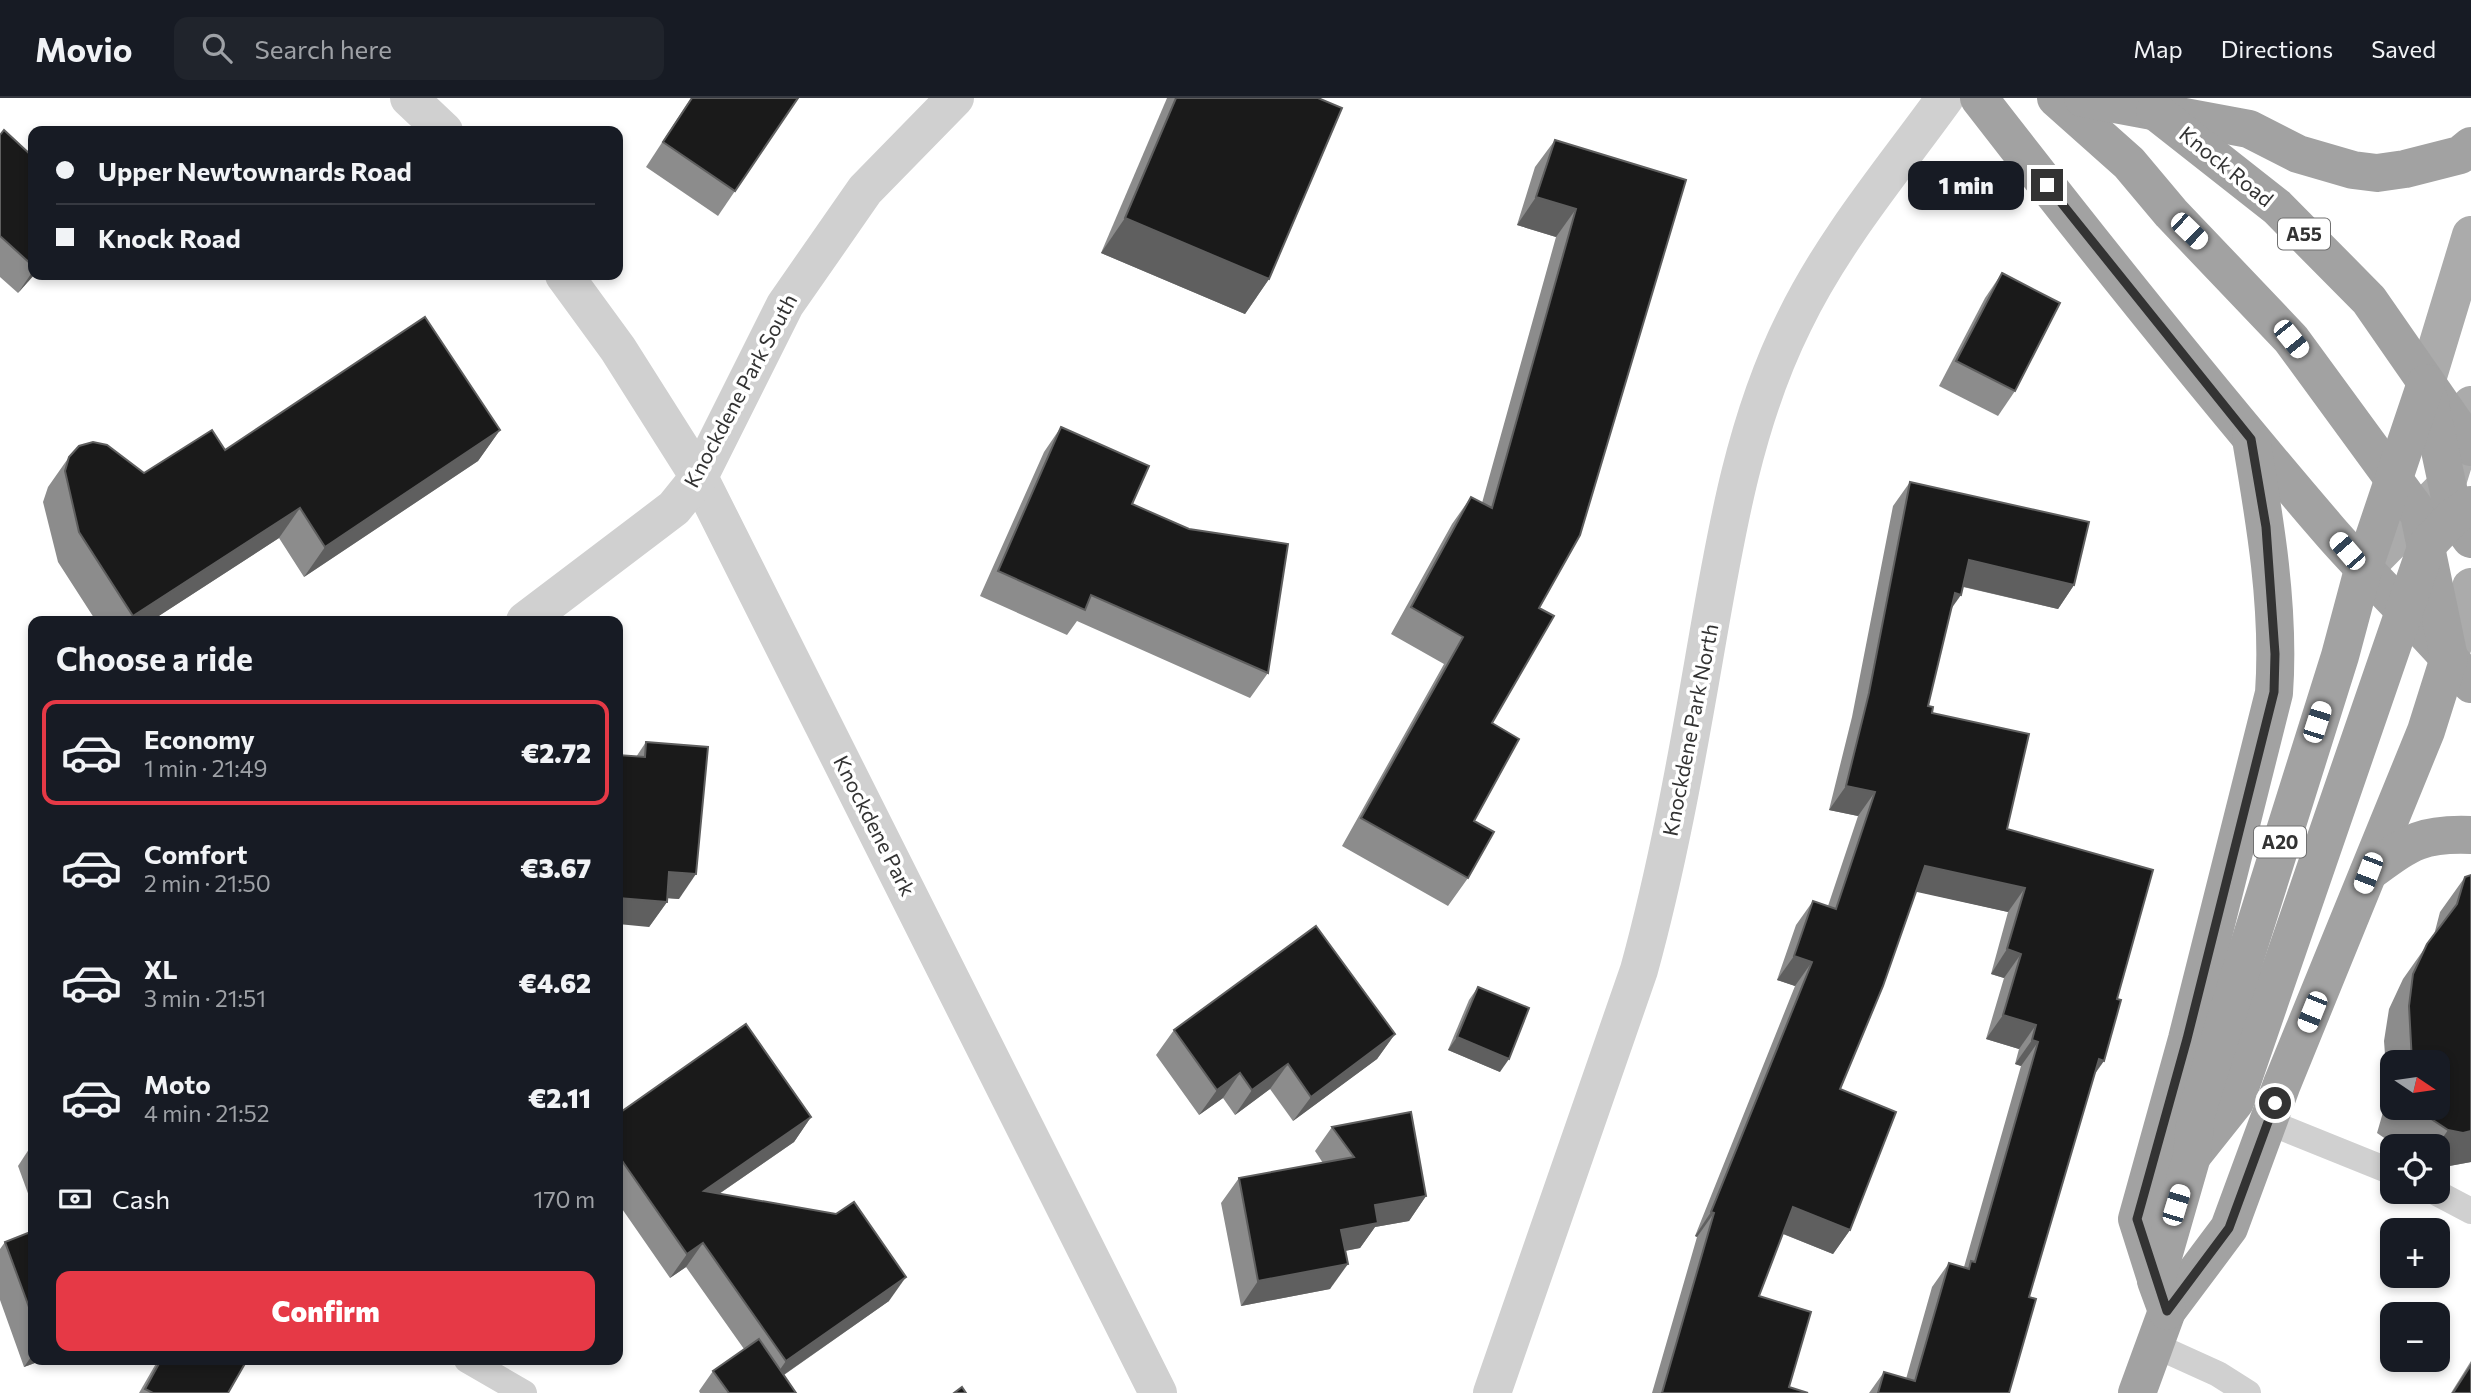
<!DOCTYPE html>
<meta charset="utf-8">
<style>
:root{--surface:#171b24;--page:#20242c;--text:#f1f3f6;--muted:#9ea1a6;--line:#363941;--accent:#e63946}
body{margin:0;font-family:Commissioner,sans-serif;background:var(--page);color:var(--text);height:100vh;display:flex;flex-direction:column;font-size:26px;white-space:nowrap}
*{box-sizing:border-box;margin:0}
p{font-size:23px;color:var(--muted)}
.icon{flex:none;width:38px;height:38px;fill:none;stroke:currentColor;stroke-width:2;stroke-linecap:round;stroke-linejoin:round}
.map{position:relative;flex:1;overflow:hidden}
.sheet{position:absolute;left:28px;top:518px;width:595px;height:749px;display:flex;flex-direction:column;background:var(--surface);border-radius:14px;box-shadow:0 4px 10px #0003}
.sheet>*{flex:none}
.guide{position:absolute;left:28px;top:28px;width:595px;height:154px;border-radius:14px;box-shadow:0 4px 10px #0003;display:grid;align-content:center;height:154px;padding:0 28px;background:var(--surface)}
.needle{width:46px;rotate:103deg}
.tools{position:absolute;left:2380px;top:952px;display:grid;gap:14px}
.tools a{display:grid;place-items:center;width:70px;height:70px;border-radius:14px;background:var(--surface);box-shadow:0 4px 10px #0003;font-size:35px}
.end{position:absolute;width:32px;height:32px;margin:-16px;border:9px solid #333;background:#fff;box-shadow:0 0 0 4px #fff}
.from{border-radius:50%}
.bubble{position:absolute;height:49px;border-radius:14px;background:var(--surface);box-shadow:0 4px 10px #0003;font-size:23px;font-weight:800;line-height:49px;text-align:center}
.car{position:absolute;width:21px;height:42px;margin:-21px -10px;border-radius:9px;box-shadow:0 0 5px 2px #0007;background:linear-gradient(#fff 24%,#345 0 40%,#fff 0 76%,#345 0 86%,#fff 0)}
.guide b{display:flex;align-items:center;gap:24px;height:66px;font-size:26px}
.guide b+b{border-top:2px solid var(--line)}
.guide i{width:18px;height:18px;background:var(--text)}
ul{padding:0;list-style:none}
li{display:flex;align-items:center;gap:21px;height:105px;margin:0 14px 10px;padding:0 14px;border:4px solid transparent;border-radius:14px}
li div{flex:1}
li b{display:block;font-size:26px}
li em{font-style:normal;font-weight:800}
li.on{border-color:var(--accent)}
li>.icon{width:63px;height:63px;stroke-width:1.5}
h2{padding:0 28px;font-size:32px;line-height:84px}
.pay{display:flex;align-items:center;gap:18px;height:77px;padding:0 28px;font-size:26px}
.pay p{margin-inline-start:auto}
.button{display:flex;gap:14px;margin-top:auto;padding:14px 28px}
.button a{flex:1;height:80px;border-radius:14px;background:var(--accent);color:#fff;font-size:28px;font-weight:800;line-height:80px;text-align:center}
header{display:flex;align-items:center;gap:42px;box-sizing:border-box;height:98px;padding:0 35px;background:var(--surface);border-bottom:2px solid var(--line)}
header strong{font-size:33px}
nav{display:flex;gap:38px;margin-inline-start:auto;font-size:24px}
.search{width:490px;height:63px;background:var(--page);display:flex;align-items:center;gap:18px;box-sizing:border-box;padding:0 24px;border-radius:14px;color:var(--muted);font-size:26px}
.map>svg:first-child{display:block}
.lines{fill:none;stroke-linecap:round;stroke-linejoin:round}
.service{stroke:#d0d0d0;stroke-width:26}
.minor{stroke:#d0d0d0;stroke-width:38}
.primary{stroke:#ababab;stroke-width:38}
.trunk{stroke:#a2a2a2;stroke-width:38}
.wall{fill:#8c8c8c;fill-rule:evenodd}
.shaded-wall{fill:#5f5f5f}
.building{fill:#1a1a1a;stroke:#5f5f5f;stroke-width:2}
.route{stroke:#333;stroke-width:9}
.labels{text-anchor:middle;stroke-width:7;stroke-linejoin:round;paint-order:stroke}
.shield{fill:#fff;stroke:#707070;stroke-width:2}
.shield-label{font-size:19px;font-weight:bold;fill:#333}
.street-label{font-size:21px;fill:#333;stroke:#fff}
</style>
<header>
<strong>Movio</strong>
<div class="search"><svg class="icon" aria-label="search" viewBox="0 0 24 24"><circle cx="10" cy="10" r="6"/><path d="M15 15l6 6"/></svg>Search here</div>
<nav><a>Map</a><a>Directions</a><a>Saved</a></nav>
</header>
<div class="map">
<svg width="2471" height="1295" viewBox="0 0 2471 1295">
<rect width="100%" height="100%" fill="#fff"/>
<g class="lines">
<g class="service">
<path d="M 2268,1024 L 2392,1074"/>
<path d="M 2435,1094 L 2471,1113"/>
<path d="M 2154,1247 L 2218,1276 L 2248,1295"/>
<path d="M 467,1262 L 524,1295"/>
</g>
<g class="minor">
<path d="M 409,0 L 444,33"/>
<path d="M 564,177 L 618,251 L 699,379 L 1158,1295"/>
<path d="M 525,523 L 674,410 L 699,379 L 785,207 L 865,92 L 955,0"/>
<path d="M 1492,1295 L 1639,872 C 1667,770 1686,665 1704,561 C 1724,447 1742,328 1794,224 C 1833,143 1893,72 1945,0"/>
</g>
<g class="primary">
<path d="M 2426,285 L 2471,137"/>
<path d="M 2363,472 L 2446,388 L 2471,307"/>
<path d="M 2449,560 L 2471,489"/>
</g>
<g class="trunk">
<path d="M 1979,0 C 2092,146 2207,290 2327,430 C 2373,484 2427,531 2471,586"/>
<path d="M 2056,0 L 2129,65 L 2171,115 L 2291,241 L 2419,416 L 2449,560 L 2426,633 L 2282,986 L 2229,1130 L 2167,1213 L 2137,1295"/>
<path d="M 2083,0 L 2249,31 L 2298,56 L 2353,72 L 2377,75 L 2405,71 L 2460,57 L 2471,48"/>
<path d="M 2155,13 L 2277,109 L 2369,202 L 2471,349"/>
<path d="M 2429,301 L 2454,418 L 2471,441"/>
<path d="M 2369,774 C 2409,745 2420,735 2471,737"/>
<path d="M 2192,1058 L 2235,1004 L 2427,447 L 2454,418 L 2471,407"/>
<path d="M 2156,1181 L 2137,1121 L 2187,941 L 2274,595 C 2280,511 2265,423 2251,341"/>
<path d="M 2167,1213 L 2156,1183 L 2192,1058 L 2196,1016 L 2340,558 L 2363,472 L 2426,285"/>
</g>
</g>
<g class="wall">
<path d="M 691,0 L 798,0 L 718,118 L 646,69 Z"/>
<path d="M 1167,0 L 1318,0 L 1269,181 L 1245,216 L 1101,155 Z"/>
<path d="M 0,37 L 33,59 L 34,177 L 18,195 L 0,179 Z"/>
<path d="M 1555,42 L 1686,82 L 1539,510 L 1492,625 L 1474,723 L 1468,780 L 1448,808 L 1342,748 L 1444,566 L 1391,536 L 1452,426 L 1471,399 L 1482,405 L 1556,139 L 1517,127 L 1535,69 Z"/>
<path d="M 2002,175 L 2015,293 L 1998,318 L 1939,288 L 1985,200 Z"/>
<path d="M 1061,329 L 1132,406 L 1189,431 L 1268,575 L 1250,600 L 1077,523 L 1067,537 L 980,498 L 1044,354 Z"/>
<path d="M 500,332 L 478,363 L 304,479 L 279,440 L 151,523 L 96,523 L 58,464 L 43,404 L 48,389 L 69,359 L 144,375 L 225,352 Z"/>
<path d="M 1910,384 L 2074,487 L 2058,511 L 1963,489 L 1951,511 L 1928,608 L 2007,731 L 2094,977 L 2029,1199 L 2009,1295 L 1869,1295 L 1884,1274 L 1906,1281 L 1932,1189 L 1949,1165 L 1964,1169 L 2021,968 L 2015,966 L 2019,951 L 1986,941 L 2004,880 L 1991,876 L 2008,814 L 1916,793 L 1840,991 L 1850,1132 L 1833,1156 L 1783,1136 L 1759,1198 L 1789,1289 L 1808,1295 L 1652,1295 L 1697,1139 L 1695,1138 L 1795,888 L 1777,882 L 1796,827 L 1813,803 L 1828,808 L 1858,718 L 1829,712 L 1852,619 L 1893,408 Z"/>
<path d="M 646,644 L 679,801 L 667,800 L 667,804 L 649,829 L 636,659 Z"/>
<path d="M 2465,779 L 2471,1064 L 2439,1070 L 2438,1048 L 2396,1048 L 2377,1035 L 2388,997 L 2384,943 L 2389,911 L 2403,881 L 2434,837 L 2440,814 ZM 2392,964 L 2438,964 L 2438,1010 L 2392,1010 Z"/>
<path d="M 1478,889 L 1500,974 L 1448,952 L 1469,902 Z"/>
<path d="M 1174,932 L 1395,936 L 1377,961 L 1293,1023 L 1270,991 L 1235,1017 L 1223,1000 L 1199,1017 L 1156,957 Z"/>
<path d="M 618,1016 L 811,1019 L 794,1044 L 719,1096 L 889,1203 L 784,1277 L 796,1295 L 700,1295 L 699,1293 L 713,1273 L 744,1251 L 686,1169 L 670,1180 L 618,1105 Z"/>
<path d="M 1332,1029 L 1426,1098 L 1409,1123 L 1375,1129 L 1360,1150 L 1345,1153 L 1330,1191 L 1241,1208 L 1221,1105 L 1239,1080 L 1323,1065 L 1315,1053 Z"/>
<path d="M 33,1045 L 33,1109 L 18,1068 Z"/>
<path d="M 33,1133 L 33,1262 L 43,1262 L 24,1269 L 0,1202 L 0,1151 L 5,1144 Z"/>
<path d="M 158,1262 L 247,1262 L 228,1295 L 139,1295 Z"/>
<path d="M 2471,1263 L 2471,1295 L 2451,1295 Z"/>
</g>
<g class="shaded-wall">
<path d="M 1536,99 L 1576,111 L 1556,139 L 1517,127 Z"/>
<path d="M 1125,120 L 1269,181 L 1245,216 L 1101,155 Z"/>
<path d="M 33,173 L 34,177 L 18,195 Z"/>
<path d="M 500,332 L 478,363 L 304,479 L 325,449 Z"/>
<path d="M 300,410 L 279,440 L 151,523 L 130,523 L 133,518 Z"/>
<path d="M 1969,462 L 2074,487 L 2058,511 L 1952,486 Z"/>
<path d="M 1955,495 L 1961,497 L 1944,521 Z"/>
<path d="M 1846,688 L 1875,694 L 1858,718 L 1829,712 Z"/>
<path d="M 1925,768 L 2025,790 L 2008,814 L 1908,792 Z"/>
<path d="M 669,774 L 696,776 L 679,801 L 652,799 Z"/>
<path d="M 618,800 L 667,804 L 649,829 L 618,826 Z"/>
<path d="M 2007,851 L 2021,856 L 2004,880 L 1991,876 Z"/>
<path d="M 1794,858 L 1812,864 L 1795,888 L 1777,882 Z"/>
<path d="M 2003,917 L 2036,927 L 2019,951 L 1986,941 Z"/>
<path d="M 1395,936 L 1377,961 L 1293,1023 L 1311,999 Z"/>
<path d="M 1457,939 L 1509,961 L 1500,974 L 1448,952 Z"/>
<path d="M 2032,942 L 2038,944 L 2021,968 L 2015,966 Z"/>
<path d="M 2099,961 L 2104,963 L 2087,987 Z"/>
<path d="M 1288,966 L 1270,991 L 1235,1017 L 1252,992 Z"/>
<path d="M 1240,975 L 1223,1000 L 1199,1017 L 1217,992 Z"/>
<path d="M 811,1019 L 794,1044 L 688,1117 L 704,1093 Z"/>
<path d="M 2448,1032 L 2471,1033 L 2471,1064 L 2438,1070 L 2438,1048 L 2437,1048 Z"/>
<path d="M 1426,1098 L 1409,1123 L 1375,1129 L 1360,1150 L 1323,1157 L 1341,1132 L 1375,1107 Z"/>
<path d="M 1793,1109 L 1850,1132 L 1833,1156 L 1776,1133 Z"/>
<path d="M 1711,1114 L 1714,1115 L 1697,1139 L 1695,1138 Z"/>
<path d="M 703,1145 L 686,1169 L 670,1180 L 687,1156 Z"/>
<path d="M 1348,1166 L 1330,1191 L 1241,1208 L 1258,1183 Z"/>
<path d="M 906,1179 L 889,1203 L 769,1287 L 786,1263 Z"/>
<path d="M 33,1256 L 33,1262 L 43,1262 L 24,1269 Z"/>
</g>
<g class="building">
<path d="M 692,0 L 798,0 L 735,93 L 663,44 Z"/>
<path d="M 1176,0 L 1318,0 L 1342,10 L 1269,181 L 1125,120 Z"/>
<path d="M 4,32 L 33,59 L 33,168 L 0,138 L 0,37 Z"/>
<path d="M 1555,42 L 1686,82 L 1580,437 L 1539,510 L 1554,518 L 1492,625 L 1519,641 L 1474,723 L 1494,734 L 1468,780 L 1361,720 L 1463,539 L 1411,509 L 1471,399 L 1492,410 L 1576,111 L 1536,99 Z"/>
<path d="M 2002,175 L 2060,205 L 2015,293 L 1956,263 Z"/>
<path d="M 425,219 L 500,332 L 325,449 L 300,410 L 133,518 L 79,434 L 65,373 L 69,359 L 79,348 L 93,344 L 107,347 L 144,375 L 212,332 L 225,352 Z"/>
<path d="M 1061,329 L 1149,368 L 1132,406 L 1189,431 L 1288,446 L 1268,575 L 1091,497 L 1085,512 L 998,473 Z"/>
<path d="M 1910,384 L 2089,424 L 2074,487 L 1969,462 L 1961,497 L 1955,495 L 1928,608 L 1933,609 L 1932,615 L 2029,636 L 2007,731 L 2153,772 L 2117,901 L 2121,902 L 2104,963 L 2099,961 L 2029,1199 L 2036,1201 L 2009,1295 L 1878,1295 L 1884,1274 L 1915,1283 L 1949,1165 L 1969,1171 L 1971,1163 L 1975,1164 L 2038,944 L 2032,942 L 2036,927 L 2003,917 L 2021,856 L 2007,851 L 2025,790 L 1925,768 L 1883,888 L 1840,991 L 1896,1014 L 1850,1132 L 1793,1109 L 1759,1198 L 1811,1214 L 1789,1289 L 1808,1295 L 1662,1295 L 1714,1115 L 1711,1114 L 1812,864 L 1794,858 L 1813,803 L 1836,811 L 1875,694 L 1846,688 L 1869,595 Z"/>
<path d="M 646,644 L 708,649 L 696,776 L 669,774 L 667,804 L 618,800 L 618,657 L 645,659 Z"/>
<path d="M 2471,777 L 2471,1033 L 2463,1035 L 2448,1032 L 2415,1010 L 2438,1010 L 2438,964 L 2412,964 L 2409,908 L 2413,876 L 2427,846 L 2457,806 L 2465,779 Z"/>
<path d="M 1316,828 L 1395,936 L 1311,999 L 1288,966 L 1252,992 L 1240,975 L 1217,992 L 1174,932 Z"/>
<path d="M 1478,889 L 1529,910 L 1509,961 L 1457,939 Z"/>
<path d="M 746,926 L 811,1019 L 704,1093 L 836,1116 L 854,1104 L 906,1179 L 786,1263 L 703,1145 L 687,1156 L 618,1057 L 618,1016 Z"/>
<path d="M 1411,1014 L 1426,1098 L 1375,1107 L 1378,1125 L 1341,1132 L 1348,1166 L 1258,1183 L 1239,1080 L 1354,1059 L 1332,1029 Z"/>
<path d="M 33,1133 L 33,1220 L 5,1144 Z"/>
<path d="M 759,1241 L 796,1295 L 729,1295 L 713,1273 Z"/>
<path d="M 161,1262 L 247,1262 L 228,1295 L 153,1295 L 145,1291 Z"/>
<path d="M 2471,1267 L 2471,1295 L 2453,1295 Z"/>
<path d="M 962,1289 L 966,1295 L 954,1295 Z"/>
</g>
<g class="lines">
<path class="route" d="M 2047,87 L 2251,341 L 2266,429 L 2275,556 L 2274,594 L 2187,941 L 2137,1121 L 2167,1213 L 2229,1130 L 2275,1005"/>
</g>
<g class="labels">
<g class="shield">
<rect x="2278" y="120.5" width="52" height="31" rx="5"/>
<rect x="2254" y="728.5" width="52" height="31" rx="5"/>
</g>
<g class="shield-label">
<text x="2304" y="143">A55</text>
<text x="2280" y="751">A20</text>
</g>
<g class="street-label">
<text transform="translate(2226 69) rotate(39)" y="7">Knock Road</text>
<text transform="translate(741 293) rotate(-62)" y="7">Knockdene Park South</text>
<text transform="translate(1691 632) rotate(-79)" y="7">Knockdene Park North</text>
<text transform="translate(874 728) rotate(63)" y="7">Knockdene Park</text>
</g>
</g>
</svg>
<div class="tools">
<a><svg class="needle" viewBox="-14 -14 28 28"><path d="M0-13l5 13h-10z" fill="#e53935"/><path d="M0 13l5-13h-10z" fill="#9ea1a6"/></svg></a>
<a><svg class="icon" aria-label="locate" viewBox="0 0 24 24"><circle cx="12" cy="12" r="6"/><path d="M12 2v4M12 18v4M2 12h4M18 12h4"/></svg></a>
<a>+</a>
<a>−</a>
</div>
<i class="end from" style="left:2275px;top:1005px"></i>
<i class="end" style="left:2047px;top:87px"></i>
<div class="bubble" style="left:1908px;top:63px;width:116px">1 min</div>
<i class="car" style="left:2189px;top:133px;rotate:134deg"></i>
<i class="car" style="left:2291px;top:241px;rotate:141deg"></i>
<i class="car" style="left:2347px;top:453px;rotate:319deg"></i>
<i class="car" style="left:2317px;top:624px;rotate:18deg"></i>
<i class="car" style="left:2368px;top:775px;rotate:201deg"></i>
<i class="car" style="left:2312px;top:914px;rotate:202deg"></i>
<i class="car" style="left:2176px;top:1107px;rotate:17deg"></i>
<div class="guide">
<b><i class="from"></i>Upper Newtownards Road</b>
<b><i></i>Knock Road</b>
</div>
<section class="sheet">
<h2>Choose a ride</h2>
<ul>
<li class="on"><svg class="icon" aria-label="car" viewBox="0 0 24 24"><path d="M5 17H2v-5l4-1 3-4h7l3 4 3 1v5h-3M9 17h6M6 11h13"/><circle cx="7" cy="17" r="2"/><circle cx="17" cy="17" r="2"/></svg><div><b>Economy</b><p>1 min · 21:49</p></div><em>€2.72</em></li>
<li><svg class="icon" aria-label="car" viewBox="0 0 24 24"><path d="M5 17H2v-5l4-1 3-4h7l3 4 3 1v5h-3M9 17h6M6 11h13"/><circle cx="7" cy="17" r="2"/><circle cx="17" cy="17" r="2"/></svg><div><b>Comfort</b><p>2 min · 21:50</p></div><em>€3.67</em></li>
<li><svg class="icon" aria-label="car" viewBox="0 0 24 24"><path d="M5 17H2v-5l4-1 3-4h7l3 4 3 1v5h-3M9 17h6M6 11h13"/><circle cx="7" cy="17" r="2"/><circle cx="17" cy="17" r="2"/></svg><div><b>XL</b><p>3 min · 21:51</p></div><em>€4.62</em></li>
<li><svg class="icon" aria-label="car" viewBox="0 0 24 24"><path d="M5 17H2v-5l4-1 3-4h7l3 4 3 1v5h-3M9 17h6M6 11h13"/><circle cx="7" cy="17" r="2"/><circle cx="17" cy="17" r="2"/></svg><div><b>Moto</b><p>4 min · 21:52</p></div><em>€2.11</em></li>
</ul>
<div class="pay"><svg class="icon" aria-label="cash" viewBox="0 0 24 24"><path d="M3 7h18v10H3z"/><circle cx="12" cy="12" r="2"/></svg>Cash<p>170 m</p></div>
<div class="button"><a>Confirm</a></div>
</section>
</div>
